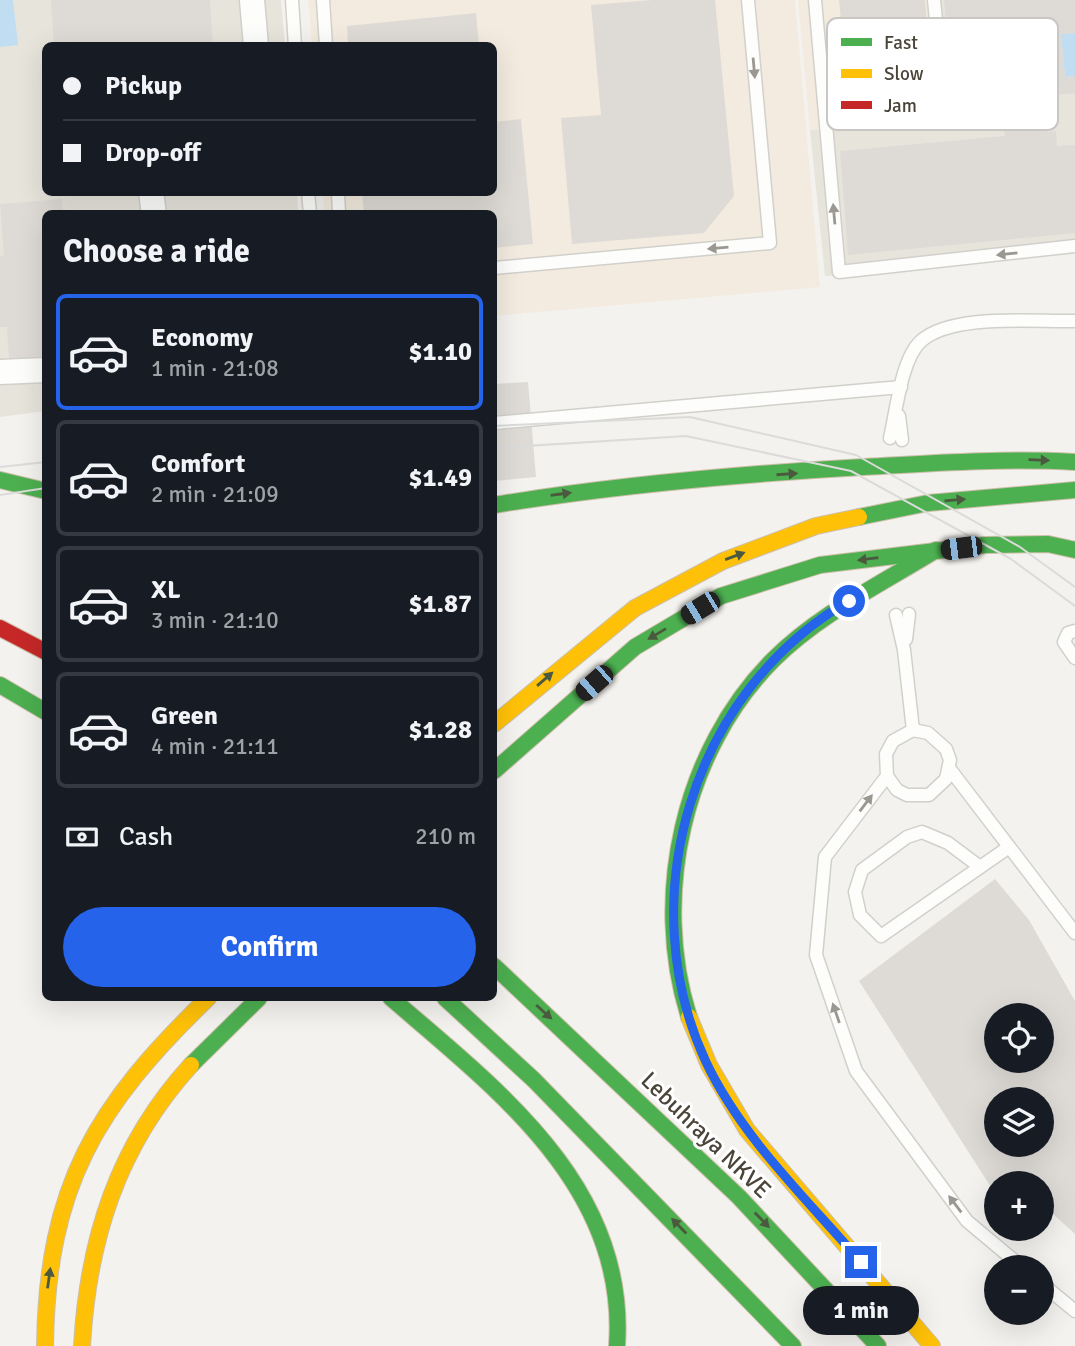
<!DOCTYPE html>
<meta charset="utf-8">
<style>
:root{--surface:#171b24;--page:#242831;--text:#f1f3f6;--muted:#9ea1a6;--line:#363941;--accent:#2563eb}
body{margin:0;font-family:Signika,sans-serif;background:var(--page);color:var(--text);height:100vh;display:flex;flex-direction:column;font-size:26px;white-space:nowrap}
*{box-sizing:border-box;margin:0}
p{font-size:23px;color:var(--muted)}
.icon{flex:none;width:38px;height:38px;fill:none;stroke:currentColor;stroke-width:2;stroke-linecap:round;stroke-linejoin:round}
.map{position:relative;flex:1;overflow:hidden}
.side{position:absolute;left:42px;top:210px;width:455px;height:791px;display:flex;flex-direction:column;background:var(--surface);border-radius:10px;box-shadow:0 7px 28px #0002}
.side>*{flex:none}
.guide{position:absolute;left:42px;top:42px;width:455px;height:154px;border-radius:10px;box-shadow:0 7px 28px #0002;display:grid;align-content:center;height:154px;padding:0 21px;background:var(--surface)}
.fabs{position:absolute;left:984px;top:1003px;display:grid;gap:14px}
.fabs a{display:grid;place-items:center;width:70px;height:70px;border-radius:50%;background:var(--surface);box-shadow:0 7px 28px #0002;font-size:35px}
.end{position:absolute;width:32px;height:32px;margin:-16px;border:9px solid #2563eb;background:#fff;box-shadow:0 0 0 4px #fff}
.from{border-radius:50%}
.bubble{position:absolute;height:49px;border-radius:24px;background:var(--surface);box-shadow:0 7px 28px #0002;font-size:23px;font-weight:700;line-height:49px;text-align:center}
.car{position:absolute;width:21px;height:42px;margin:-21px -10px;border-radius:9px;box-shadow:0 0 5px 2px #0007;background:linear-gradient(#222 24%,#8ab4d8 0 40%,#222 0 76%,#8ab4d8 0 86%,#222 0)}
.guide b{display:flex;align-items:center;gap:24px;height:66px;font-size:26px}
.guide b+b{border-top:2px solid var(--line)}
.guide i{width:18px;height:18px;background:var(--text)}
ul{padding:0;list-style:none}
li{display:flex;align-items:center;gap:21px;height:116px;margin:0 14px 10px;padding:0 7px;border:4px solid var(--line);border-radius:10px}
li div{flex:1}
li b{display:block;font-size:26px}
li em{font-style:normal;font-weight:700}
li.on{border-color:var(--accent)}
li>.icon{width:63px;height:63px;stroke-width:1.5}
h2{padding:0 21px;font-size:32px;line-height:84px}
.pay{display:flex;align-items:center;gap:18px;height:77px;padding:0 21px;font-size:26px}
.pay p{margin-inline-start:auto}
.cta{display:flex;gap:14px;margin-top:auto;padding:14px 21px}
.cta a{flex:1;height:80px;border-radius:42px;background:var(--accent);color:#fff;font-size:28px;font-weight:700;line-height:80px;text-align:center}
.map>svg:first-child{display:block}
.residential{fill:#e7e4dc}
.commercial{fill:#f3ebdf}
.water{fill:#c0ddf1}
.building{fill:#dedbd6;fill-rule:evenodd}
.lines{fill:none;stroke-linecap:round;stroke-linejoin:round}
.lane-casing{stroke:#d2d0cb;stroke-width:15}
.street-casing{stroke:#d2d0cb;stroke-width:27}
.fast-casing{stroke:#ccbfa9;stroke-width:18}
.slow-casing{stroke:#ccbfa9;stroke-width:18}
.jam-casing{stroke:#ccbfa9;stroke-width:18}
.lane{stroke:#fdfdfc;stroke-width:12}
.street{stroke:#fdfdfc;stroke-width:24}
.fast{stroke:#4caf50;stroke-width:16}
.slow{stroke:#ffc107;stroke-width:16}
.jam{stroke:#c62828;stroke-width:16}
.tram{stroke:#dbdbda;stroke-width:2}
.oneway{fill:#9b9791}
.oneway2{fill:#4b593e}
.route{stroke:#2563eb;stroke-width:9}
.labels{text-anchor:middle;stroke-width:6;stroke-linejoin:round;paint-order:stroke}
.street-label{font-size:24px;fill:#4b4439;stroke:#fff}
.key{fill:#fff;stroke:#c9c7c4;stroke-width:2}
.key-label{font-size:19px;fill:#4b4439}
</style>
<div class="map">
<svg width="1075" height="1346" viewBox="0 0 1075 1346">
<rect width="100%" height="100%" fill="#f4f2ee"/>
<g class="residential">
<path d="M 0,0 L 281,0 L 285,45 L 46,46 L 46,192 L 297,193 L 298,213 L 46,214 L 45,411 L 0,417 Z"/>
<path d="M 941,0 L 1075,0 L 1075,253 L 825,276 L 810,130 L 950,117 Z"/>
</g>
<g class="commercial">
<path d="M 308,0 L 795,0 L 820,287 L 494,316 L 494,214 L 324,213 L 323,193 L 494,192 L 494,46 L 312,45 Z"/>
<path d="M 798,0 L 941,0 L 950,117 L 810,130 Z"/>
</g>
<g class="water">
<path d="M 0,0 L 13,0 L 18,45 L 0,47 Z"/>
<path d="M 1075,33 L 1075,76 L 1065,77 L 1061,34 Z"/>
</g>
<g class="building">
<path d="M 51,0 L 210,0 L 213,46 L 54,46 Z"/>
<path d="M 652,0 L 715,0 L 734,196 L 704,233 L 572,244 L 561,118 L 601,115 L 591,5 Z"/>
<path d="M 839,0 L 925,0 L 931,66 L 846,74 Z"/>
<path d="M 944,0 L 1075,0 L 1075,33 L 1061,34 L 1065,77 L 1075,76 L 1075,93 L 1044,96 L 1047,132 L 1056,131 L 1057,146 L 1075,145 L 1075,233 L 848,255 L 840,151 L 1005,136 L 998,63 L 950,68 Z"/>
<path d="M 476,13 L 479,46 L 348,46 L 347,26 Z"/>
<path d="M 521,119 L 533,244 L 494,248 L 494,214 L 364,214 L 362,192 L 494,192 L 494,122 Z"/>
<path d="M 62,199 L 63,214 L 46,214 L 46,356 L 9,359 L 7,327 L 0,327 L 0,256 L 4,255 L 0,204 Z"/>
<path d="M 528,382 L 536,477 L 494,481 L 494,384 Z"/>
<path d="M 995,879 L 1029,920 L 1075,1001 L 1075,1234 L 1041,1203 L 1041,1183 L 1017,1180 L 996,1183 L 996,1195 L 859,981 ZM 996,1015 L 1041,1015 L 1041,1060 L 996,1060 ZM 996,1099 L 1041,1099 L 1041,1144 L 996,1144 Z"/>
</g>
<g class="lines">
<defs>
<g id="lane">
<path d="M 292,0 L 295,46"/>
<path d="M 323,0 L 326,46"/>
<path d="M 815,0 L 839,272 L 1075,246"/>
<path d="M 934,0 L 943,92"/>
<path d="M 825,105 L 996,89"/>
<path d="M 308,192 L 310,214"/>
<path d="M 338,192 L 339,214"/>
<path d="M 494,268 L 770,243 L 748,0"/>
<path d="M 899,416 L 902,440"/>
<path d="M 494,423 L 901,387"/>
<path d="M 890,438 C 896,413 901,359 921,341 C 952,313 1035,322 1075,321"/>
<path d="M 896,615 L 904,650 L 913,730"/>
<path d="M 1075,631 L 1068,633 L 1064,642 L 1075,658"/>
<path d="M 906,639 L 909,614"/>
<path d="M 949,768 L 1075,933"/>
<path d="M 887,776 L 897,790 L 907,795 L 929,795 L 946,779 L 950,760 L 946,749 L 928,733 L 913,730 L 893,741 L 886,754 L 887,776 L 825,857 L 816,955 L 856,1071 L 967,1221 L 1022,1267"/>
<path d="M 980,867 L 948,843 L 922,832 L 907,837 L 862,870 L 855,892 L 860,915 L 881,936 L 1009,847"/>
<path d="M 1041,1283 L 1075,1311"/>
</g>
<g id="street">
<path d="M 252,0 L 256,46"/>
<path d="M 151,192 L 154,214"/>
<path d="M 0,372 L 46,370"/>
</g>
<g id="fast">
<path d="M 0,480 L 46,491"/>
<path d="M 494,505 C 616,485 739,474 863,467 C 934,463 1004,458 1075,462"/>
<path d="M 859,517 L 928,503 L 1075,490"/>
<path d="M 0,685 L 46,712"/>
<path d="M 494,771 L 635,647 L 721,596 L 820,565 L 985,545 L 1048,544 L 1075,550"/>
<path d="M 494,966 L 739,1197 L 878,1346"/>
<path d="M 391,998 C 499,1091 628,1188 617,1346"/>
<path d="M 445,998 L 534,1080 L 793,1346"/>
<path d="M 689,1017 C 651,896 683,751 773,660 C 819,614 881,584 936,550"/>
<path d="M 191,1065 L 259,998"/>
</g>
<g id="slow">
<path d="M 494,724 L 635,608 L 723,561 L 816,526 L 859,517"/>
<path d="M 689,1017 L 709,1065 L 747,1130 L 932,1346"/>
<path d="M 45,1346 C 47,1186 96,1106 208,998"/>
<path d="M 82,1346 C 88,1239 118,1145 191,1065"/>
</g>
<path id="jam" d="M 0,628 L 46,652"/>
</defs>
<use href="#lane" class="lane-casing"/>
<use href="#street" class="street-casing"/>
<use href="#fast" class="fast-casing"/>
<use href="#slow" class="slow-casing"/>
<use href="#jam" class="jam-casing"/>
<use href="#lane" class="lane"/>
<use href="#street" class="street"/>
<use href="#fast" class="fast"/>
<use href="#slow" class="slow"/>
<use href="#jam" class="jam"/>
<g class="tram">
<path d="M 494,426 L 690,417 L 856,455 L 1020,547 L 1075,587"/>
<path d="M 494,448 L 686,436 L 851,471 L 1011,559 L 1075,606"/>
<path d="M 0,467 L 46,462"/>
<path d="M 0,495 L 46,488"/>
</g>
</g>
<defs><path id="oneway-solid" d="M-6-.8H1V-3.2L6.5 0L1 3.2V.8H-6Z" transform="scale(1.75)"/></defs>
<g class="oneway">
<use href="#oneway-solid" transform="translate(754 68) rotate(85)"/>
<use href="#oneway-solid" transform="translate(834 214) rotate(-95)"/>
<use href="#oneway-solid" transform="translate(718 248) rotate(175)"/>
<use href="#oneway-solid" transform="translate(1007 254) rotate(174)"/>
<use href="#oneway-solid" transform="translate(866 803) rotate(-53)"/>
<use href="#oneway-solid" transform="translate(836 1013) rotate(-109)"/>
<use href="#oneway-solid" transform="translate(955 1204) rotate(-127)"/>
</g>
<g class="oneway2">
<use href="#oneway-solid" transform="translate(1039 460) rotate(2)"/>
<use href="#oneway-solid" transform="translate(787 474) rotate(-4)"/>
<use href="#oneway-solid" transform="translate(561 494) rotate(-8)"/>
<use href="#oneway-solid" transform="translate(955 500) rotate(-5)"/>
<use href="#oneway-solid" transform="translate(735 556) rotate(-20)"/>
<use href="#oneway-solid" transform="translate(868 559) rotate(173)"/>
<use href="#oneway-solid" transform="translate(657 634) rotate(149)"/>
<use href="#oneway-solid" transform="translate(545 679) rotate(-41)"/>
<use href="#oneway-solid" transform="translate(544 1012) rotate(42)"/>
<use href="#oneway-solid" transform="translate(762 1220) rotate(46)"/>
<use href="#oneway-solid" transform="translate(679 1226) rotate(-134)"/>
<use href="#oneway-solid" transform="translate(49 1278) rotate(-82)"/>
</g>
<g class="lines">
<path class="route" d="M 849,601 C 692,691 630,899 706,1062 C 742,1138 807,1199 861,1262"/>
</g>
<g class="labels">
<g class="street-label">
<text transform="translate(706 1135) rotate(44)" y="8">Lebuhraya NKVE</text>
</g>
</g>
<rect x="827" y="18" width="231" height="112" rx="10" class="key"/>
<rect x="841" y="38" width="31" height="8" fill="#4caf50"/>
<rect x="841" y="69" width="31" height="9" fill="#ffc107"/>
<rect x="841" y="101" width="31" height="8" fill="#c62828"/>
<g class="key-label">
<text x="884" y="49">Fast</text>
<text x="884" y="80">Slow</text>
<text x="884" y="112">Jam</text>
</g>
</svg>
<div class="fabs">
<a><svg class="icon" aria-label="locate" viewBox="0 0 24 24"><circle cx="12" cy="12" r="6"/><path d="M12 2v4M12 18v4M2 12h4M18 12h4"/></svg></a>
<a><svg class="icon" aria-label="layers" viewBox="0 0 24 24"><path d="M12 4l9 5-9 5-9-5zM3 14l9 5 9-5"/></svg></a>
<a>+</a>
<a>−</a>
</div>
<i class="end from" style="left:849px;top:601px"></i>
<i class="end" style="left:861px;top:1262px"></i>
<div class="bubble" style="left:803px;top:1286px;width:116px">1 min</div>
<i class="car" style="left:961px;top:548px;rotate:263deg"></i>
<i class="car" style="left:700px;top:608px;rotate:239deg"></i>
<i class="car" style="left:594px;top:683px;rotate:229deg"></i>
<div class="guide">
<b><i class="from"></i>Pickup</b>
<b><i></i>Drop-off</b>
</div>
<section class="side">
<h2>Choose a ride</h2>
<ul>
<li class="on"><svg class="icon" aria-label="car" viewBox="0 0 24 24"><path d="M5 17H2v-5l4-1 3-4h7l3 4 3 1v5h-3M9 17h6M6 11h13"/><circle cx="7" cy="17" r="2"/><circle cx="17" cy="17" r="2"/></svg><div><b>Economy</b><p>1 min · 21:08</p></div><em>$1.10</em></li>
<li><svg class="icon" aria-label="car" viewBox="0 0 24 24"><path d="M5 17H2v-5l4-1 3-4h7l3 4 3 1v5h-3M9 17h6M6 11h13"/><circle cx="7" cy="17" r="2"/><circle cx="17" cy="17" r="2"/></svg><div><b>Comfort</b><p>2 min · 21:09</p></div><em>$1.49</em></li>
<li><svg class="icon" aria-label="car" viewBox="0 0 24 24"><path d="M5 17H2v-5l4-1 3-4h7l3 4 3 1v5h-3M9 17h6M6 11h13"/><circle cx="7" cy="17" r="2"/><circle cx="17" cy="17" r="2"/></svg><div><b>XL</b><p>3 min · 21:10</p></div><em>$1.87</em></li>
<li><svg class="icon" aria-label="car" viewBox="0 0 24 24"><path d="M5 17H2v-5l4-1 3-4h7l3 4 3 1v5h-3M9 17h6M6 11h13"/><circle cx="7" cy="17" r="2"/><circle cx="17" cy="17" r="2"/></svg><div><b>Green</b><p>4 min · 21:11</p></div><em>$1.28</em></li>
</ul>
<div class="pay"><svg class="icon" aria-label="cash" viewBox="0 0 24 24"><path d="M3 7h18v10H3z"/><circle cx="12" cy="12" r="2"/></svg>Cash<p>210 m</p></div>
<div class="cta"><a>Confirm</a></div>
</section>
</div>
